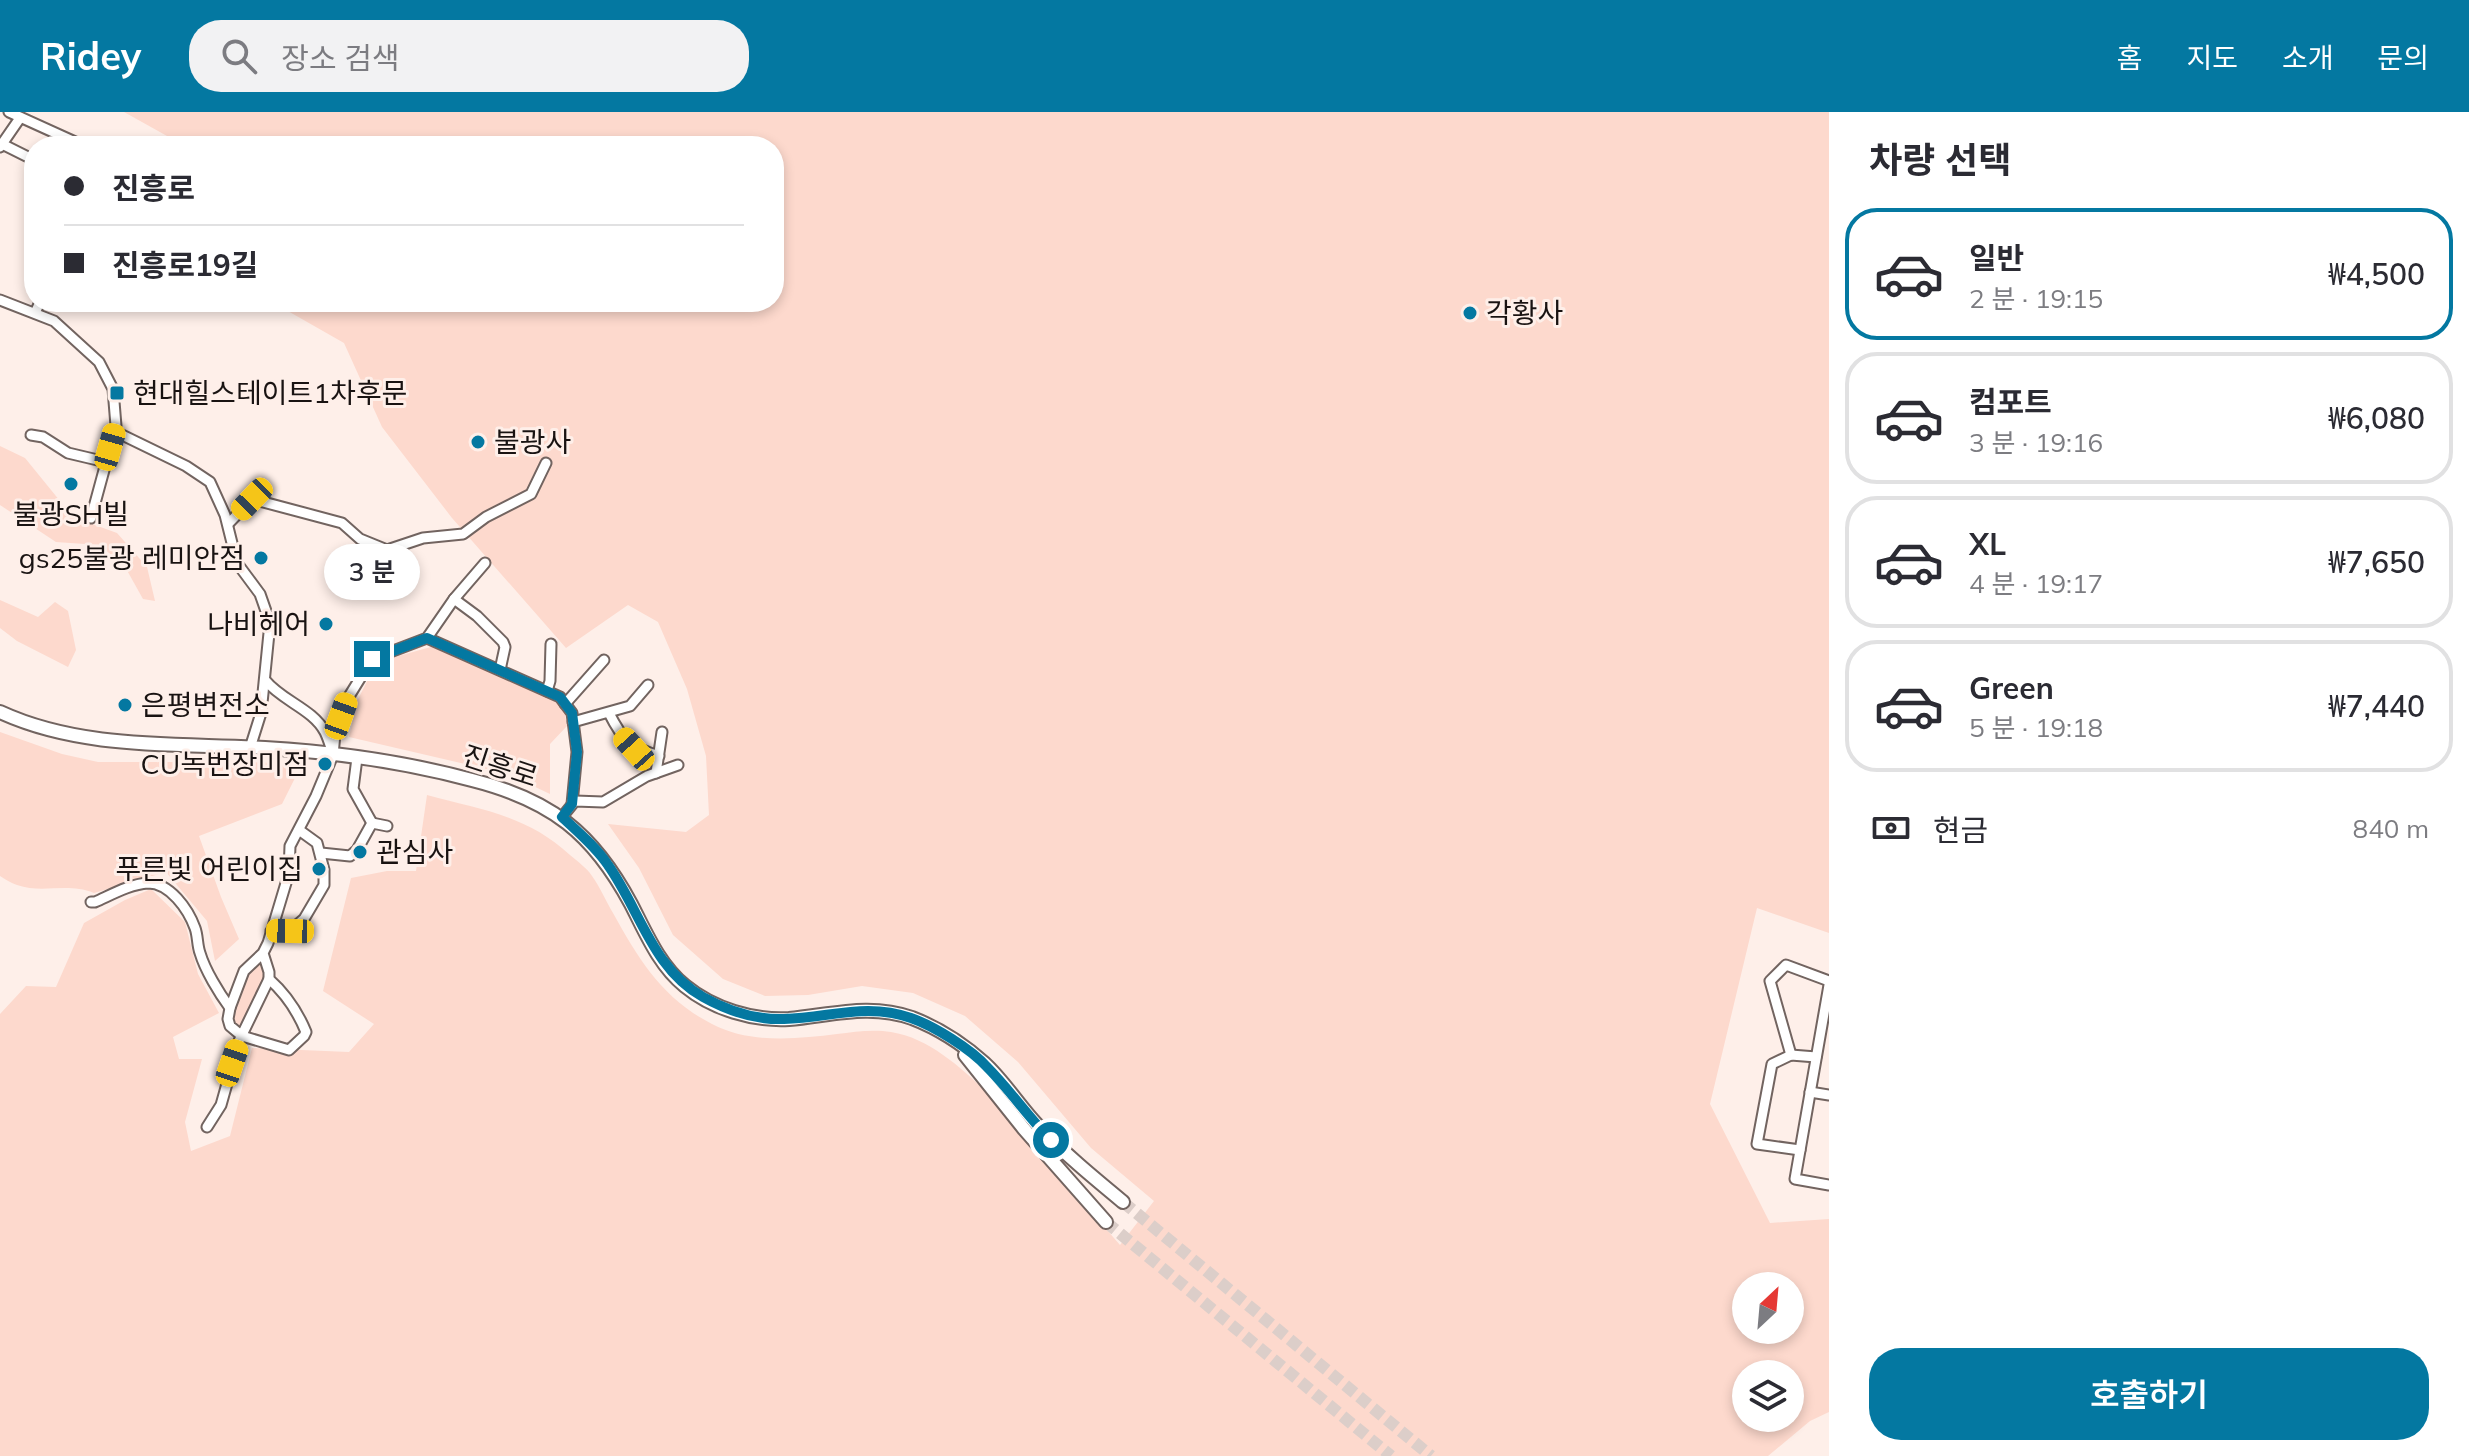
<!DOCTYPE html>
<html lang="ko">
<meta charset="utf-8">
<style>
:root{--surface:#fff;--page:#f2f2f3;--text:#2b2b33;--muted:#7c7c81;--line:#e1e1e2;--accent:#0478a1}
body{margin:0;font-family:Mulish,"Noto Sans KR",sans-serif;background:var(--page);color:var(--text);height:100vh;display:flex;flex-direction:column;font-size:30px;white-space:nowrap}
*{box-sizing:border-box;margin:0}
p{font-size:26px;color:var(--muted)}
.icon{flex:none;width:44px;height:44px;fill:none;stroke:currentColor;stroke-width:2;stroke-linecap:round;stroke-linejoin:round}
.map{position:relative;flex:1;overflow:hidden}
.panel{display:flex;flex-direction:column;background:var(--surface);width:640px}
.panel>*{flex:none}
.guide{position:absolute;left:24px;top:24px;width:760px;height:176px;border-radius:32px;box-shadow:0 4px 12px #0003;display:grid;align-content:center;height:176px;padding:0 40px;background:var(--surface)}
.needle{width:52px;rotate:26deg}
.fabs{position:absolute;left:1732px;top:1160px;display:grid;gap:16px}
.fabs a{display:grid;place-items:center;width:72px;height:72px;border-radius:50%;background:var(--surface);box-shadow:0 4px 12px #0003;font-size:40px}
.end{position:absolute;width:36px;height:36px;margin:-18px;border:10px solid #0478a1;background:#fff;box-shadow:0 0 0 4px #fff}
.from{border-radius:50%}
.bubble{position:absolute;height:56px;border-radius:28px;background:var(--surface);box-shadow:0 4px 12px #0003;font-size:26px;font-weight:600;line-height:56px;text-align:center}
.car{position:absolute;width:24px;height:48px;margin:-24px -12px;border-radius:10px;box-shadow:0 0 6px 2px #0007;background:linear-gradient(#f5c518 24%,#345 0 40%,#f5c518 0 76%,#345 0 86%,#f5c518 0)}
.guide b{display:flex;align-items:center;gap:28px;height:76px;font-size:30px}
.guide b+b{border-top:2px solid var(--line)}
.guide i{width:20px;height:20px;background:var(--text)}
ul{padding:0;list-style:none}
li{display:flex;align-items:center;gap:24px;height:132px;margin:0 16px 12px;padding:0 24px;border:4px solid var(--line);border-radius:32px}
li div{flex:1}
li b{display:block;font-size:30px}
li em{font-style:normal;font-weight:600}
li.on{border-color:var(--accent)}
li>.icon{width:72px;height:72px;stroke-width:1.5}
h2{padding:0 40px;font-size:36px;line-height:96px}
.pay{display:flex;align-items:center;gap:20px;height:88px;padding:0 40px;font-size:30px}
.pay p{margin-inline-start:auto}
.button{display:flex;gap:16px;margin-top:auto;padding:16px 40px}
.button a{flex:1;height:92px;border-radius:32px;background:var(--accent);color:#fff;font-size:32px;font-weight:600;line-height:92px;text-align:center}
header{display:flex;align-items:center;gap:48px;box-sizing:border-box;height:112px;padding:0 40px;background:var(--accent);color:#fff}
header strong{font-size:38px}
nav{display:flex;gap:44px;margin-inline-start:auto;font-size:28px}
.search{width:560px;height:72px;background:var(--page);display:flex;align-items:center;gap:20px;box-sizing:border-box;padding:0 28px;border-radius:32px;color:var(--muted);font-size:30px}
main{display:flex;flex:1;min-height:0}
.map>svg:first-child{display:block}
.green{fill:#fdd9cd;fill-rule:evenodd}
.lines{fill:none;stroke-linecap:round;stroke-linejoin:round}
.major-tunnel{stroke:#dccec9;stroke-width:12;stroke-dasharray:12 6;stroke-linecap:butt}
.minor-casing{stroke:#726460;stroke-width:13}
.major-casing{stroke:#726460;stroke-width:16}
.minor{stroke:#fff;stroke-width:9}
.major{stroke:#fff;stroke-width:12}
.route{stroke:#0478a1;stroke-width:10}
.poi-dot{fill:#0478a1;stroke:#feefe9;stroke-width:3}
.labels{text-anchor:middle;stroke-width:6;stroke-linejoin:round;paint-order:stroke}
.poi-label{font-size:28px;fill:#191312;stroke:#feefe9;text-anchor:start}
.street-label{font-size:28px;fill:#191312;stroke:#feefe9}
</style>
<header>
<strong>Ridey</strong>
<div class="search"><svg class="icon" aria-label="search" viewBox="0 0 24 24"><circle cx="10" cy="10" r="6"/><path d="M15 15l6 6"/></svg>장소 검색</div>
<nav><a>홈</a><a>지도</a><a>소개</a><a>문의</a></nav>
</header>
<main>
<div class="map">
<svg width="1829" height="1344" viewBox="0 0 1829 1344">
<rect width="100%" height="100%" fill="#feefe9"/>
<g class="green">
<path d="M 124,0 L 1829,0 L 1829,821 L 1757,796 L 1710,992 L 1770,1111 L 1829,1107 L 1829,1300 L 1810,1309 L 1768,1344 L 0,1344 L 0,902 L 26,874 L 56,875 L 84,811 L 125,788 L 151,777 L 185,810 L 198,862 L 219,901 L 173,925 L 179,947 L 202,947 L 185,1010 L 191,1039 L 230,1024 L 252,936 L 349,940 L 374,912 L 323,879 L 351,766 L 387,759 L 416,759 L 427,683 C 482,698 527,703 570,743 C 578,750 587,756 592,764 C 600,775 606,789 613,801 C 639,848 663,887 712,912 C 750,932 796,927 837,922 C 854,920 873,917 891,920 C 929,926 960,955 987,980 L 1120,1133 L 1154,1089 L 1091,1036 L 1018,950 L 965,904 L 913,881 L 862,874 L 808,883 L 765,884 L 723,867 L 673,823 L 639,756 L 608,712 L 686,720 L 709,703 L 706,644 L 687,577 L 658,510 L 628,493 L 566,536 L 452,406 L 382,315 L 344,231 L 272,190 L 774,190 L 774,34 L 174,34 L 176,29 ZM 1746,1174 L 1790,1174 L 1790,1218 L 1746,1218 ZM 1746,1262 L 1790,1262 L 1790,1306 L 1746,1306 Z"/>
<path d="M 0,334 L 25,346 L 73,405 L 117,421 L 147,455 L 155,489 L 143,487 L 124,453 L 99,433 L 56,430 L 0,393 Z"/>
<path d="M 0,488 L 38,505 L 55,490 L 68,499 L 76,538 L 68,555 L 17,529 L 0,516 Z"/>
<path d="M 438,533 L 563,591 L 567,614 L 550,632 L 550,682 L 508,662 L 349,625 L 357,589 L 377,550 Z"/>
<path d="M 0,620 L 62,642 L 98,650 L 249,650 L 302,652 L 282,692 L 199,724 L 221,785 L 239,827 L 215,849 L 207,809 L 166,760 L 94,781 C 67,770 43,782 17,773 C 11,771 5,767 0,764 Z"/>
<path d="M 260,846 L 266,867 L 242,917 L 234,911 L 233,903 L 247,856 Z"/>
</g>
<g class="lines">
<g class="major-tunnel">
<path d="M 1123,1090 L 1431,1344"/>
<path d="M 1106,1110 L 1391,1344"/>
</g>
<defs>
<g id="minor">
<path d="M 9,0 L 84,34"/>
<path d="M 2,32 L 34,48"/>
<path d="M 0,35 L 20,6"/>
<path d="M 0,188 L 54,209 L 99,250 L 113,277 L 116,314 L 91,406"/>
<path d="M 35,201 L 40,190"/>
<path d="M 114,319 L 186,354 L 210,370 L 225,403 L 237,451 L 260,482 L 267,502 L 269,521 L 261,601 L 250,636"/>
<path d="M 31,323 L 43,325 L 68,341 L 106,350"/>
<path d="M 228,412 L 252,387 L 342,411 L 360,427 L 387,438 L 423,426 L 463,422 L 486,405 L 531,382 L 546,351"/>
<path d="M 454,487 L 477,504 L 503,530 L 505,535 L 500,558"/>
<path d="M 427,526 L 560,585 L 572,601 L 577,640 L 572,692"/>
<path d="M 265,568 C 282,589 313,597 325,620 C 328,626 330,633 332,639"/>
<path d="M 547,579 L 550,569 L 551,532"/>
<path d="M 565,592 L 604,548"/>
<path d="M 609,601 C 623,629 630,635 659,644"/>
<path d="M 573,610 L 630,594 L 648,573"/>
<path d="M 357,646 L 353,677 L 372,711"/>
<path d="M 656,661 L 662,620"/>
<path d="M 562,705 L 575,689 L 603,690 L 647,664 L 678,653"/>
<path d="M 321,741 L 350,744 L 357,738 L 372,711 L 387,714"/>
<path d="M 91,790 L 95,790 C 111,783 130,772 148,771 C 170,771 188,797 195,816 C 198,824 197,833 200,841 C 205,858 219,881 230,896"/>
<path d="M 271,819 L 290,819 L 304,807 L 324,773 L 324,758 L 317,731 L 299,718"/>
<path d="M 263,841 L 269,860 L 269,867 C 286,882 297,898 306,920 L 304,924 L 289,938 L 242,924 L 230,914 L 228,907 L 230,896 L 244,859 L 263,841 L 268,831 L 289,761 L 290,734 L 316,684 L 333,643 L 335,622 L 348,586 L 372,547 L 427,526 L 454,487 L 485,451"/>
<path d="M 1829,873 L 1795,1067 L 1829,1073"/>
<path d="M 1791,943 L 1770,869 L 1786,853 L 1829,869"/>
<path d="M 1810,980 L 1829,983"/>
<path d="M 207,1015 L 221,993 L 239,929 L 269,867"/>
<path d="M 1800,1038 L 1757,1032 L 1772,952 L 1791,943 L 1816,945"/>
</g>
<g id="major">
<path d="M 0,600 C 82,638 177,631 265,636 C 334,640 405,650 472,668 C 551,688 593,721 631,792 C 646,821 659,853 685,874 C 713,897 753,909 789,907 C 832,903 870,891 912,906 C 938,916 964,933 984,951 C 1005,970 1020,996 1040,1016 C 1066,1043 1094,1066 1123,1090"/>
<path d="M 965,943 L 1024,1017 L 1106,1110"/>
</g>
</defs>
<use href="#minor" class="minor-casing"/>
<use href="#major" class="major-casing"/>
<use href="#minor" class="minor"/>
<use href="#major" class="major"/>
</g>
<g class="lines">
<path class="route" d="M 372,547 L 427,526 L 560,585 L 572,601 L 577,640 L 572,692 L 562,705 C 578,720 596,735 608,753 C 640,798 652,856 703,885 C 728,899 755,908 784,907 C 830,906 865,890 911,906 C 934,914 971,937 987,955 C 1010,978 1028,1005 1051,1028"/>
</g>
<g class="poi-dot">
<circle cx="1470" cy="201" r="8"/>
<rect x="109" y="273" width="16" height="16" rx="4"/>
<circle cx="478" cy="330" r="8"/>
<circle cx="71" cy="372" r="8"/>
<circle cx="261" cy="446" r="8"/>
<circle cx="326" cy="512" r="8"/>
<circle cx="125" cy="593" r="8"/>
<circle cx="325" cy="652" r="8"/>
<circle cx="360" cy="740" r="8"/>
<circle cx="319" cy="757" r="8"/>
</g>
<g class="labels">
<g class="poi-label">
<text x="1486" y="211">각황사</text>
<text x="133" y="291">현대힐스테이트1차후문</text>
<text x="494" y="340">불광사</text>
<text x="71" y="412" text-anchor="middle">불광SH빌</text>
<text x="245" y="456" text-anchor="end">gs25불광 레미안점</text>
<text x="310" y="522" text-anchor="end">나비헤어</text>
<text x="141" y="603">은평변전소</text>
<text x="309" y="662" text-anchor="end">CU녹번장미점</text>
<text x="376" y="750">관심사</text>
<text x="303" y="767" text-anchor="end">푸른빛 어린이집</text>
</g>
<g class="street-label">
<text transform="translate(500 654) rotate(18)" y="10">진흥로</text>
</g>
</g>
</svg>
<div class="fabs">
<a><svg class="needle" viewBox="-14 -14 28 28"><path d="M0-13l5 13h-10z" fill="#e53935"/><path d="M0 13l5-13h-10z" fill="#7c7c81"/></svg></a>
<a><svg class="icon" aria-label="layers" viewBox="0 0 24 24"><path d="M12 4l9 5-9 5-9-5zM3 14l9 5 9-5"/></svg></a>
</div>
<i class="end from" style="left:1051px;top:1028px"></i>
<i class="end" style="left:372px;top:547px"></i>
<div class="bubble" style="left:324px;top:432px;width:96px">3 분</div>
<i class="car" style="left:110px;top:335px;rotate:16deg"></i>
<i class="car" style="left:252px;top:387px;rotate:224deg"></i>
<i class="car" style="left:341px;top:604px;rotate:20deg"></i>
<i class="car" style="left:634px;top:637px;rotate:318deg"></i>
<i class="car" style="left:290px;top:819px;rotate:271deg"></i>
<i class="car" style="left:232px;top:951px;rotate:19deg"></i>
<div class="guide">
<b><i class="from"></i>진흥로</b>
<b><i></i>진흥로19길</b>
</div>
</div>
<section class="panel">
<h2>차량 선택</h2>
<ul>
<li class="on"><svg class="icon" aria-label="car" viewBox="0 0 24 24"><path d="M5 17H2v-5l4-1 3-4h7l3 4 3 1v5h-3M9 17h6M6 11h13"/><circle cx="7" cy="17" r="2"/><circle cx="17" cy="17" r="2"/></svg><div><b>일반</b><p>2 분 · 19:15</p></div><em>₩4,500</em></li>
<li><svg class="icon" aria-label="car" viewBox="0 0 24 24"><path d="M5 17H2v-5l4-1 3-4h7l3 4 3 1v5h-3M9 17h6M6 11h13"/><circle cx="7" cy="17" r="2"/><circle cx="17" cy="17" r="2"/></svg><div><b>컴포트</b><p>3 분 · 19:16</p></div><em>₩6,080</em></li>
<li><svg class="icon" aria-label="car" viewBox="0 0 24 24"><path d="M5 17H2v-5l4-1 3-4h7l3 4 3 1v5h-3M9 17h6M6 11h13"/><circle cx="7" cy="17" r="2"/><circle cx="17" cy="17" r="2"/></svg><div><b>XL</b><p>4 분 · 19:17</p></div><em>₩7,650</em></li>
<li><svg class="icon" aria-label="car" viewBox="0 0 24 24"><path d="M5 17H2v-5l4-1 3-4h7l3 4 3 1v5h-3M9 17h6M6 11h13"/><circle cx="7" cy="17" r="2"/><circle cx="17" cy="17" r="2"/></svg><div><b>Green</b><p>5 분 · 19:18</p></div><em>₩7,440</em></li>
</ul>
<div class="pay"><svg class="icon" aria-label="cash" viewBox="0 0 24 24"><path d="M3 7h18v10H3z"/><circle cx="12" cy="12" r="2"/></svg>현금<p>840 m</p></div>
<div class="button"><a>호출하기</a></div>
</section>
</main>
